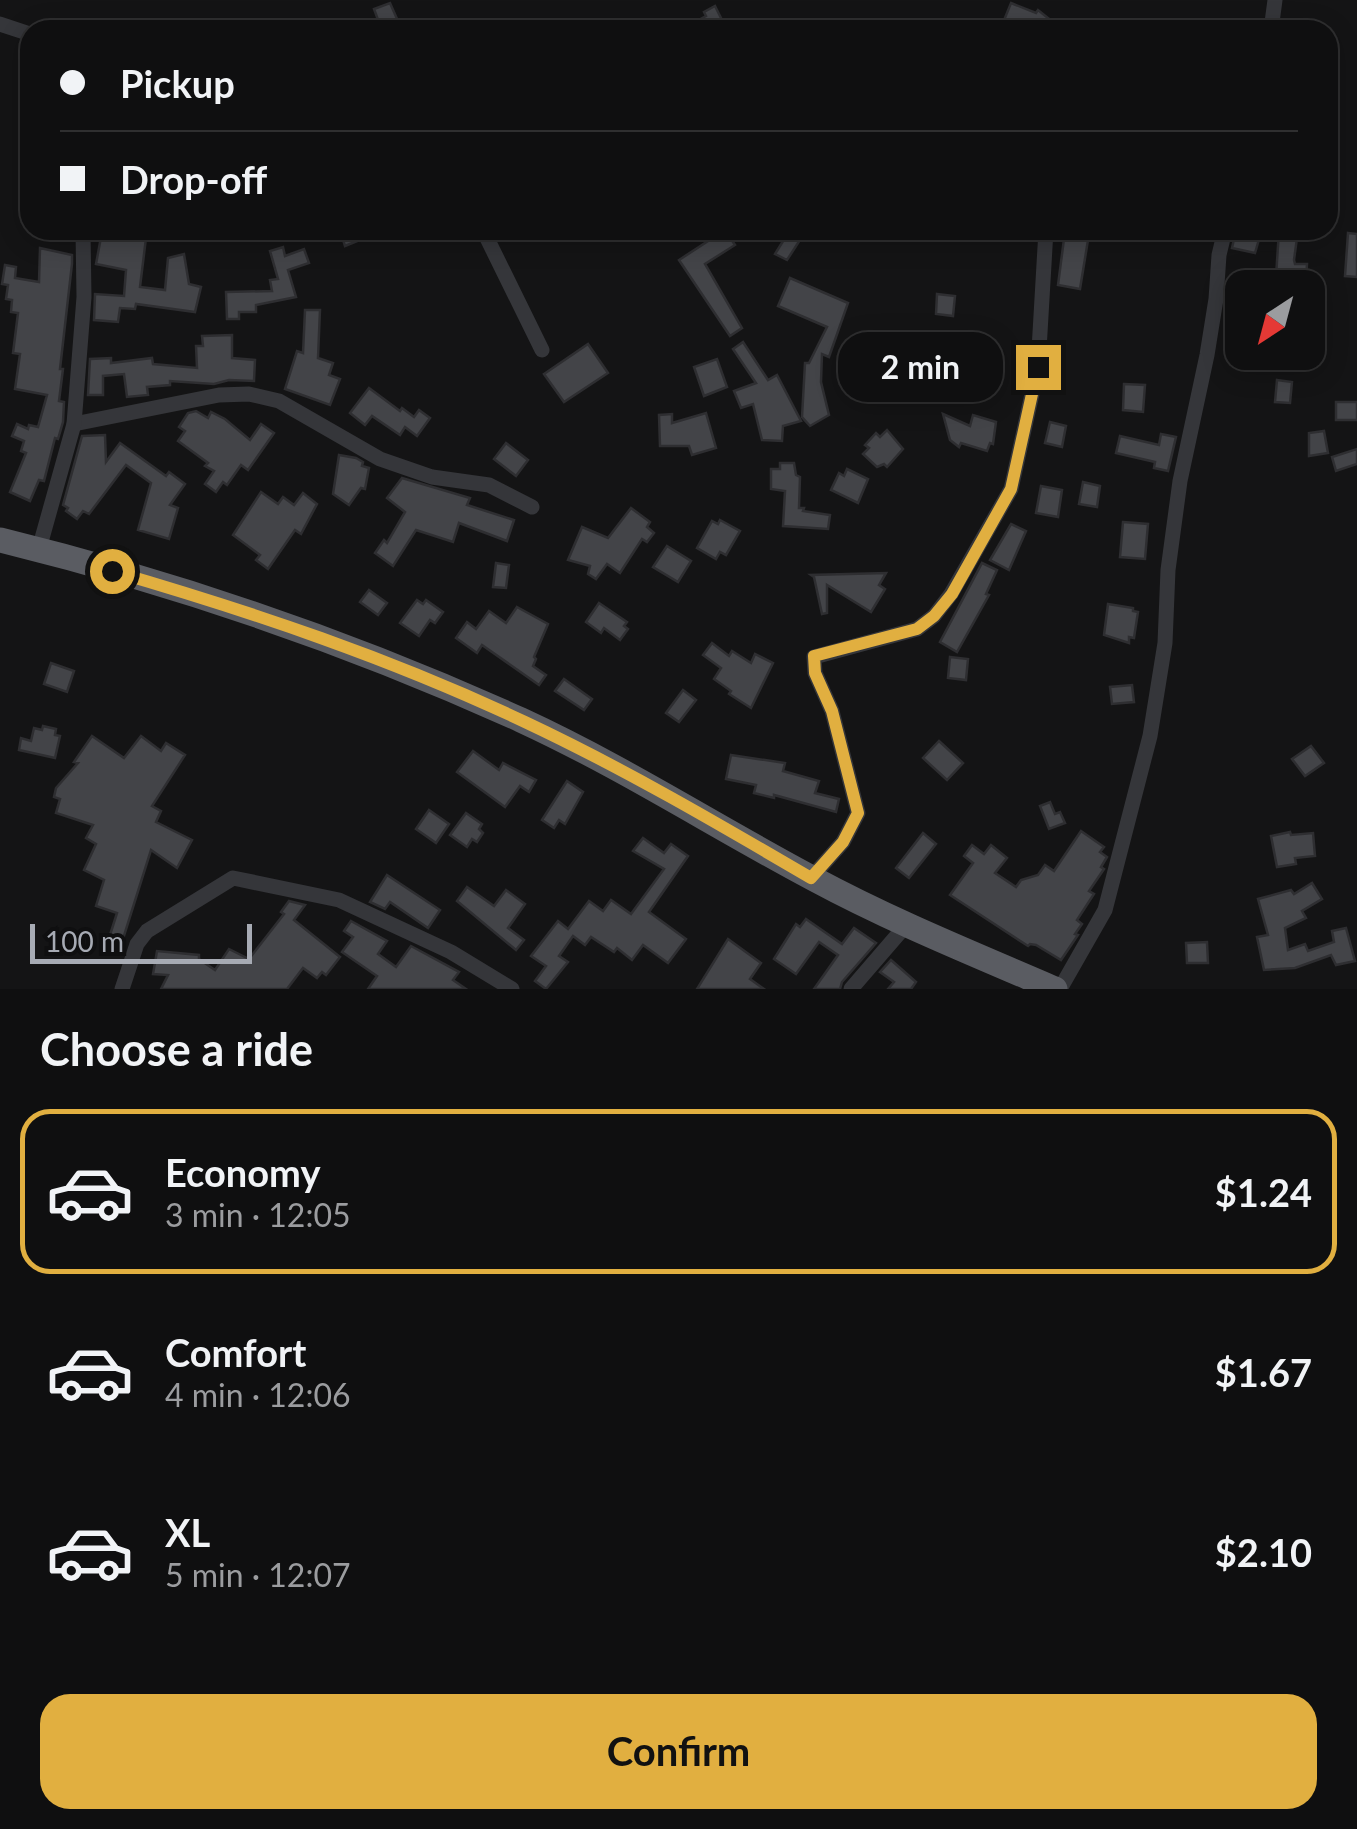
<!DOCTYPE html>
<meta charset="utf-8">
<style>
:root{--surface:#0f0f10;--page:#181819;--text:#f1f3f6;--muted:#9b9c9f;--line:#2f2f30;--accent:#e1af40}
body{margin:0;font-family:Lato,sans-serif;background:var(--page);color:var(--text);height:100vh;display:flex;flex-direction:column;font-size:38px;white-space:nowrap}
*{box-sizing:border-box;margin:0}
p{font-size:32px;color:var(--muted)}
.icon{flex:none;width:55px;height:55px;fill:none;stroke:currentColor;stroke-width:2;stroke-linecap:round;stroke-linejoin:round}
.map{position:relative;height:989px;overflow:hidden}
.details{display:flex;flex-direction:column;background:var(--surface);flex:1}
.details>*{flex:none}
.banner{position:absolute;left:20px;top:20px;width:1318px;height:220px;border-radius:30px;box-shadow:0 5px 25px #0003,0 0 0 2px var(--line);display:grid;align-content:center;height:220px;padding:0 40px;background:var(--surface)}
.needle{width:65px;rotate:216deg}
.fabs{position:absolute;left:1225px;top:270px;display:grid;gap:20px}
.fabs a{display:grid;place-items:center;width:100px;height:100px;border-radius:20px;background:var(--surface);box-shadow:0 5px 25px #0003,0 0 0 2px var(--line);font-size:50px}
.scale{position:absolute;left:30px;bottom:25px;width:222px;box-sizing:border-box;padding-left:10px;border:5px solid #a7abb4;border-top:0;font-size:28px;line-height:35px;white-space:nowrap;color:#a7abb4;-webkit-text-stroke:8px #0f0f10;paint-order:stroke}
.end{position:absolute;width:45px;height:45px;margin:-22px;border:12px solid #e1af40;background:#111;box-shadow:0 0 0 5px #111}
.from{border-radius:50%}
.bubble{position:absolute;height:70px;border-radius:30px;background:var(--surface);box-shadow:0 5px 25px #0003,0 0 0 2px var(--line);font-size:32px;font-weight:700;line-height:70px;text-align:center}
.banner b{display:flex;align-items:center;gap:35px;height:95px;font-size:38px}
.banner b+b{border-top:2px solid var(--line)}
.banner i{width:25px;height:25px;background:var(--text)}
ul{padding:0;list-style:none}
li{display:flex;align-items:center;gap:30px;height:165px;margin:0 20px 15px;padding:0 20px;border:5px solid transparent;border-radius:30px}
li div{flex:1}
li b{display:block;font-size:38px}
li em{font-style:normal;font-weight:700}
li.on{border-color:var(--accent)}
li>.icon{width:90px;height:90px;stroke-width:1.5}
h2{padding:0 40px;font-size:45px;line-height:120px}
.button{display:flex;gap:20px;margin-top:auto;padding:20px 40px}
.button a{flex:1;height:115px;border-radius:30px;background:var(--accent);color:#111;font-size:40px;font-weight:700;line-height:115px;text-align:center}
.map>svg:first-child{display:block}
.building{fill:#434448;stroke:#2e2e31;stroke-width:2.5}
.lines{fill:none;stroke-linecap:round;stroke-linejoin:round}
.minor{stroke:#35363a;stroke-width:15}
.trunk{stroke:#5a5c62;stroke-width:25}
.route{stroke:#e1af40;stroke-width:12}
</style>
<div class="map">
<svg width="1357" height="989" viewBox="0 0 1357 989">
<rect width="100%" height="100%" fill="#141415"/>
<g class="building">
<path d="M 390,3 L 398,21 L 381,28 L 374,9 Z"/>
<path d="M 1011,3 L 1036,13 L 1038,10 L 1063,30 L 1000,30 Z"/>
<path d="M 715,6 L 725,26 L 717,30 L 680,30 L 706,16 L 704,12 Z"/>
<path d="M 115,230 L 147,230 L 140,287 L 165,290 L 168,258 L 184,254 L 189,284 L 201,287 L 195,312 L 136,304 L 135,309 L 120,308 L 118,322 L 94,320 L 95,294 L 124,296 L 126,270 L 96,264 L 101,237 L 114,239 Z"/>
<path d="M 340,230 L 382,230 L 382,231 L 345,246 Z"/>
<path d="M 725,230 L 735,245 L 705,264 L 742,328 L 730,336 L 679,260 Z"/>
<path d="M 1236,230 L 1260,236 L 1255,253 L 1232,248 Z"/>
<path d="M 1279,230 L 1298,231 L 1294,260 L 1295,264 L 1307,264 L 1306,281 L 1276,277 Z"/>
<path d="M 1065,231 L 1089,234 L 1080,289 L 1058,285 Z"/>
<path d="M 788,233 L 800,240 L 787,260 L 775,254 Z"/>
<path d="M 1348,233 L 1357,234 L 1357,277 L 1345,276 Z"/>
<path d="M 283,247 L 285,256 L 304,249 L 309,263 L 288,270 L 296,297 L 256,305 L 256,312 L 239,312 L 239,319 L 227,319 L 226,292 L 272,291 L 270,280 L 278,279 L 270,251 Z"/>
<path d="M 40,248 L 72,255 L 72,264 L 60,369 L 63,369 L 59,401 L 64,402 L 63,422 L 58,439 L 55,438 L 44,481 L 39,480 L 30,501 L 10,492 L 26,453 L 21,451 L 24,441 L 12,436 L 17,424 L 28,429 L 29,425 L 38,427 L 47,395 L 15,389 L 20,354 L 13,353 L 18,313 L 11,312 L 12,300 L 6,299 L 8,285 L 2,284 L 5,265 L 16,267 L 15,278 L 39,282 Z"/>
<path d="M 790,278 L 848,303 L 829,357 L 822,354 L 821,382 L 829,415 L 810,426 L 802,417 L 805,363 L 809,363 L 827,327 L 778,306 Z"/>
<path d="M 937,294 L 955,296 L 953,316 L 936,314 Z"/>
<path d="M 305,310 L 320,310 L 318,358 L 333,363 L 329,375 L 340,379 L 330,405 L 285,389 L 297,351 L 303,353 Z"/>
<path d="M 1228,318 L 1242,320 L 1242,341 L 1226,338 Z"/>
<path d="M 232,335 L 232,358 L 255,360 L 254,381 L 229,380 L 214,384 L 170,381 L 170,385 L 147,387 L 148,395 L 127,397 L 124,374 L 103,376 L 103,395 L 88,395 L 90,359 L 111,358 L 111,363 L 152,358 L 153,364 L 197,368 L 196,346 L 203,346 L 202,336 Z"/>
<path d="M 743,342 L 768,380 L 777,375 L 801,421 L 783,426 L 782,441 L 762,440 L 753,404 L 741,408 L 734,391 L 756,383 L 733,349 Z"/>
<path d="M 588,344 L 608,373 L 564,402 L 544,374 Z"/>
<path d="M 717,359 L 727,387 L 704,396 L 694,367 Z"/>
<path d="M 1277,380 L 1292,382 L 1290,403 L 1275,402 Z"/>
<path d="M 1124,384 L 1145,385 L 1143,412 L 1123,410 Z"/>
<path d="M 369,388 L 400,411 L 402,408 L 414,417 L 419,410 L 430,418 L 417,436 L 405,427 L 400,435 L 372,416 L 365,425 L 350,413 Z"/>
<rect x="1336" y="402" width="21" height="18"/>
<path d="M 196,411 L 208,418 L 211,412 L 225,419 L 250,440 L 261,424 L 274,433 L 248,470 L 241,465 L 227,485 L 223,482 L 216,492 L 205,484 L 214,471 L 205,466 L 208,463 L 178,441 L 185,431 L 179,427 L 188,413 Z"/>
<path d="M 706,413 L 716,448 L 692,455 L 689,446 L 660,446 L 659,415 L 672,414 L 672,423 Z"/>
<path d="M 943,414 L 970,426 L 973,415 L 996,422 L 993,444 L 990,443 L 987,451 L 961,443 L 959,447 L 950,440 Z"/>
<path d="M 1050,422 L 1066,426 L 1062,447 L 1045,443 Z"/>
<path d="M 887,430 L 903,449 L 887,467 L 884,464 L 877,467 L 863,454 L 869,448 L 865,445 L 876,433 L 880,437 Z"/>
<path d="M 1324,431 L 1328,453 L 1309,456 L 1309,433 Z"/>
<path d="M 1161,434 L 1176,437 L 1168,471 L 1154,468 L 1155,462 L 1116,453 L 1120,436 L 1159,445 Z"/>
<path d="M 105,435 L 106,462 L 120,443 L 166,476 L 169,472 L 185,484 L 170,505 L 178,508 L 169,539 L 138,530 L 151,483 L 126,465 L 89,514 L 83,511 L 77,519 L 66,511 L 68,508 L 63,505 L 82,436 Z"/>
<path d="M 506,443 L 528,460 L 516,476 L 494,459 Z"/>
<path d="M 1357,449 L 1357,464 L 1336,471 L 1332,457 Z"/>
<path d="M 339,455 L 356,458 L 363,462 L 362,466 L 369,468 L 365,489 L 361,488 L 349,505 L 333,494 Z"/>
<path d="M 780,463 L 794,463 L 796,475 L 800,477 L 799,508 L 804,508 L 803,511 L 830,515 L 828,529 L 783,526 L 785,491 L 771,489 L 771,469 L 780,469 Z"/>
<path d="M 847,469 L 868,479 L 858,503 L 831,490 L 839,473 L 844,476 Z"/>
<path d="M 402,478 L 470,498 L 467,505 L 514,520 L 507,541 L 459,523 L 453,542 L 416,530 L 393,566 L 375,553 L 384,540 L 387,543 L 405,512 L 387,498 Z"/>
<path d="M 1083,482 L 1100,486 L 1097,507 L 1079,504 Z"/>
<path d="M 1041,486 L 1062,490 L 1058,517 L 1036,513 Z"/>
<path d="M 261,492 L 278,504 L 283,497 L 294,505 L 303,493 L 317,504 L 301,534 L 295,530 L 268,569 L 256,560 L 260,555 L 233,535 Z"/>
<path d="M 631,508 L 650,522 L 647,527 L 654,533 L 647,542 L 642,539 L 620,573 L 607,564 L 596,579 L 588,574 L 590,566 L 568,560 L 582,527 L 608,538 Z"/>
<path d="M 720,520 L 740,531 L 726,555 L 720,552 L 716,559 L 697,548 L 712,521 L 718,524 Z"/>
<path d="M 1123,522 L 1148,524 L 1145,559 L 1120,557 Z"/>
<path d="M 1011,524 L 1026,531 L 1009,570 L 990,560 Z"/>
<path d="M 667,546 L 691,561 L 678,582 L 653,567 Z"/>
<path d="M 496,563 L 509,565 L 506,588 L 493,587 Z"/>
<path d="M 982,563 L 997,570 L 986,594 L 989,595 L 957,652 L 940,642 Z"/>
<path d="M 886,573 L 879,585 L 885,589 L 871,612 L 827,585 L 827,613 L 822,614 L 814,577 L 811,575 Z"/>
<path d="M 369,590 L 387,603 L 378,615 L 360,602 Z"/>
<path d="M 417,600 L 423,604 L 426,600 L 443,612 L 435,623 L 430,620 L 419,636 L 400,623 Z"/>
<path d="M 599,603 L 627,622 L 624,626 L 628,629 L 620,640 L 604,628 L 601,633 L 586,622 Z"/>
<path d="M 1108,604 L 1133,608 L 1133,611 L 1138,612 L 1134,638 L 1129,637 L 1129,643 L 1104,635 Z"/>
<path d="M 517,607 L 548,624 L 534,657 L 536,659 L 533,666 L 546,675 L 539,685 L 482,645 L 477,653 L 456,638 L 467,622 L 476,629 L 489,611 L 506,623 Z"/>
<path d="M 712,643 L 729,656 L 732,651 L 751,663 L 755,654 L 773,663 L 751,708 L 729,694 L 731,691 L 714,679 L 721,668 L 703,655 Z"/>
<path d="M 950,657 L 968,659 L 966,680 L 948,678 Z"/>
<path d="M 51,663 L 74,671 L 67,692 L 44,684 Z"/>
<path d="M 564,679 L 592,699 L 584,710 L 555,691 Z"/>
<path d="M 1132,685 L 1134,702 L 1112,704 L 1110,687 Z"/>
<path d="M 683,690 L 696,700 L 679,722 L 666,713 Z"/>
<path d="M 43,726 L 56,729 L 55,735 L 60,736 L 55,758 L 19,750 L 21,738 L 31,741 L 34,728 L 42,730 Z"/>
<path d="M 92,736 L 124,758 L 141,736 L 161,751 L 166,743 L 185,755 L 152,806 L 161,811 L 156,822 L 192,840 L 177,868 L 151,850 L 123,939 L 110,935 L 117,913 L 96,906 L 104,880 L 84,870 L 96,844 L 86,838 L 93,825 L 56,813 L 60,799 L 54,797 L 56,788 L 78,763 L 74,762 Z"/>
<path d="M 939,741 L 963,763 L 947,780 L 923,758 Z"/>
<path d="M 1311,746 L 1324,763 L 1305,776 L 1292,759 Z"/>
<path d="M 473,751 L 499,770 L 503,763 L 536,780 L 529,792 L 520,786 L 505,807 L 457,772 Z"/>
<path d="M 731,755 L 785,763 L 783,771 L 819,781 L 815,793 L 839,799 L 836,812 L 774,795 L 774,798 L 754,793 L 756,785 L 726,779 Z"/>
<path d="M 567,781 L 583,792 L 565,824 L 559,820 L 554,828 L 542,820 Z"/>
<path d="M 1050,802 L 1055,814 L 1060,812 L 1065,823 L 1049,829 L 1040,806 Z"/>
<path d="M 429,810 L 449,824 L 436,843 L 416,829 Z"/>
<path d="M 466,813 L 482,824 L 479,829 L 483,833 L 477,842 L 472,839 L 467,847 L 450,835 Z"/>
<path d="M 1081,831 L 1104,847 L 1100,852 L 1107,857 L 1101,867 L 1104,869 L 1089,891 L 1094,894 L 1077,920 L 1082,924 L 1075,934 L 1078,935 L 1061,960 L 1036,945 L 1030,944 L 1028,946 L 950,895 L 973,863 L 964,856 L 972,845 L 984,854 L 991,845 L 1007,858 L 995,873 L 1016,887 L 1021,880 L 1038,875 L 1045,865 L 1054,871 Z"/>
<path d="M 1290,832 L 1291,835 L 1313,833 L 1315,856 L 1295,858 L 1296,864 L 1277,867 L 1271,836 Z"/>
<path d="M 923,833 L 936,844 L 909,878 L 896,868 Z"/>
<path d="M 643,838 L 664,853 L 671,844 L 688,856 L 649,912 L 686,939 L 668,963 L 643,945 L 632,960 L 617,948 L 614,952 L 591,937 L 585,945 L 573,936 L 559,956 L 568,962 L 546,989 L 535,981 L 546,966 L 531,956 L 558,921 L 568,929 L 589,901 L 603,911 L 611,900 L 631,914 L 664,869 L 633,851 Z"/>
<path d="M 387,875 L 440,910 L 428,928 L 390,902 L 385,909 L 370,902 Z"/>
<path d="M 1312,883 L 1322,899 L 1302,911 L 1306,918 L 1285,928 L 1288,950 L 1305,944 L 1308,951 L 1334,942 L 1332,931 L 1346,928 L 1355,961 L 1336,965 L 1331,955 L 1295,968 L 1264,970 L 1257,937 L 1268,935 L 1258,899 L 1291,890 L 1294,894 Z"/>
<path d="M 467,887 L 494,906 L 506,890 L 525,904 L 508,928 L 524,940 L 516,950 L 457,901 Z"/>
<path d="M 289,901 L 305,905 L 294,920 L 340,957 L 326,975 L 322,972 L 317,978 L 303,968 L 287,989 L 161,989 L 168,975 L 153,974 L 157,951 L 199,955 L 199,959 L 215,970 L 229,949 L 249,959 L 284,914 L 281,912 Z"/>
<path d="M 806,919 L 842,944 L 854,928 L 876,943 L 842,982 L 840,989 L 814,989 L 838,955 L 819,942 L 796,974 L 774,959 L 796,924 L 800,927 Z"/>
<path d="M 351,921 L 387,941 L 378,954 L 396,967 L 411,946 L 459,972 L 453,980 L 466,989 L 368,989 L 377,976 L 342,952 L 353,937 L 344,931 Z"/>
<path d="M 728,939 L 761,963 L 750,979 L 764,989 L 697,989 Z"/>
<path d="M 1207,942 L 1208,963 L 1187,963 L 1186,943 Z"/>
<path d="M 891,960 L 916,982 L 911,989 L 888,989 L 894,982 L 880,972 Z"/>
</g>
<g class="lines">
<g class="minor">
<path d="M 0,24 L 30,34"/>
<path d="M 1271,30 L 1275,0"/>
<path d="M 483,230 L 542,350"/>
<path d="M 74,424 L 219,395 L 249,394 L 279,401 L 380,459 L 432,477 L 489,485 L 532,507"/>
<path d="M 39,549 L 74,424 L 84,297 L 83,231"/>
<path d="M 811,878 L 843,842 L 858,813 L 832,711 L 815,673 L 814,657 L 917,629 L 934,616 L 951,594 L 1011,489 L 1038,367 L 1046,230"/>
<path d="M 122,989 L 137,944 L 147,931 L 233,878 L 339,900 L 451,952 L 512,989"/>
<path d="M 851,989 L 907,924"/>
<path d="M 1060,989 L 1105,910 L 1150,736 L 1165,643 L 1168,570 L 1180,481 L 1207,355 L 1216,299 L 1219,255 L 1225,230"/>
</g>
<path class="trunk" d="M 0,540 C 179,584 354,644 521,720 C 623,767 716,827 814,879 C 892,921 974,954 1055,989"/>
</g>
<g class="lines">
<path class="route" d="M 112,571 C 253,612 392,659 525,722 C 623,768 717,823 811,878 L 843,842 L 858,813 L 832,711 L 815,673 L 814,656 L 917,629 L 934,616 L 952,594 L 1011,489 L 1038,367"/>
</g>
</svg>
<div class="fabs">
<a><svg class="needle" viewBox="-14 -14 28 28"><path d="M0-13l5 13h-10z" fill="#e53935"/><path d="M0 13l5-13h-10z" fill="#9b9c9f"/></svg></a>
</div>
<div class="scale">100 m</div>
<i class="end from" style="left:112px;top:571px"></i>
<i class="end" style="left:1038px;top:367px"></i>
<div class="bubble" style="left:838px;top:332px;width:165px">2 min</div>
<div class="banner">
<b><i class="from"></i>Pickup</b>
<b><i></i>Drop-off</b>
</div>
</div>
<section class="details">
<h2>Choose a ride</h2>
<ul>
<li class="on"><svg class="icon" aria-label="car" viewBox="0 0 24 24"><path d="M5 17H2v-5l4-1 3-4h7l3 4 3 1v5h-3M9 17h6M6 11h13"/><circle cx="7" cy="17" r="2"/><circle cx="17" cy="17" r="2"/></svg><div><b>Economy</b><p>3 min · 12:05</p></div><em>$1.24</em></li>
<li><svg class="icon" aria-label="car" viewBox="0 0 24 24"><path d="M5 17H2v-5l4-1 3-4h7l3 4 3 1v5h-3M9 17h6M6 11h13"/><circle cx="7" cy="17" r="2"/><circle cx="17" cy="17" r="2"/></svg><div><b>Comfort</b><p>4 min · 12:06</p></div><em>$1.67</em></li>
<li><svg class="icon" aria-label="car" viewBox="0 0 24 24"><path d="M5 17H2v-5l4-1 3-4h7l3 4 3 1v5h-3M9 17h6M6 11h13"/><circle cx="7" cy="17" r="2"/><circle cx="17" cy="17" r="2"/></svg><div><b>XL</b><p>5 min · 12:07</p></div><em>$2.10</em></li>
</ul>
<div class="button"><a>Confirm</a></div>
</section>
